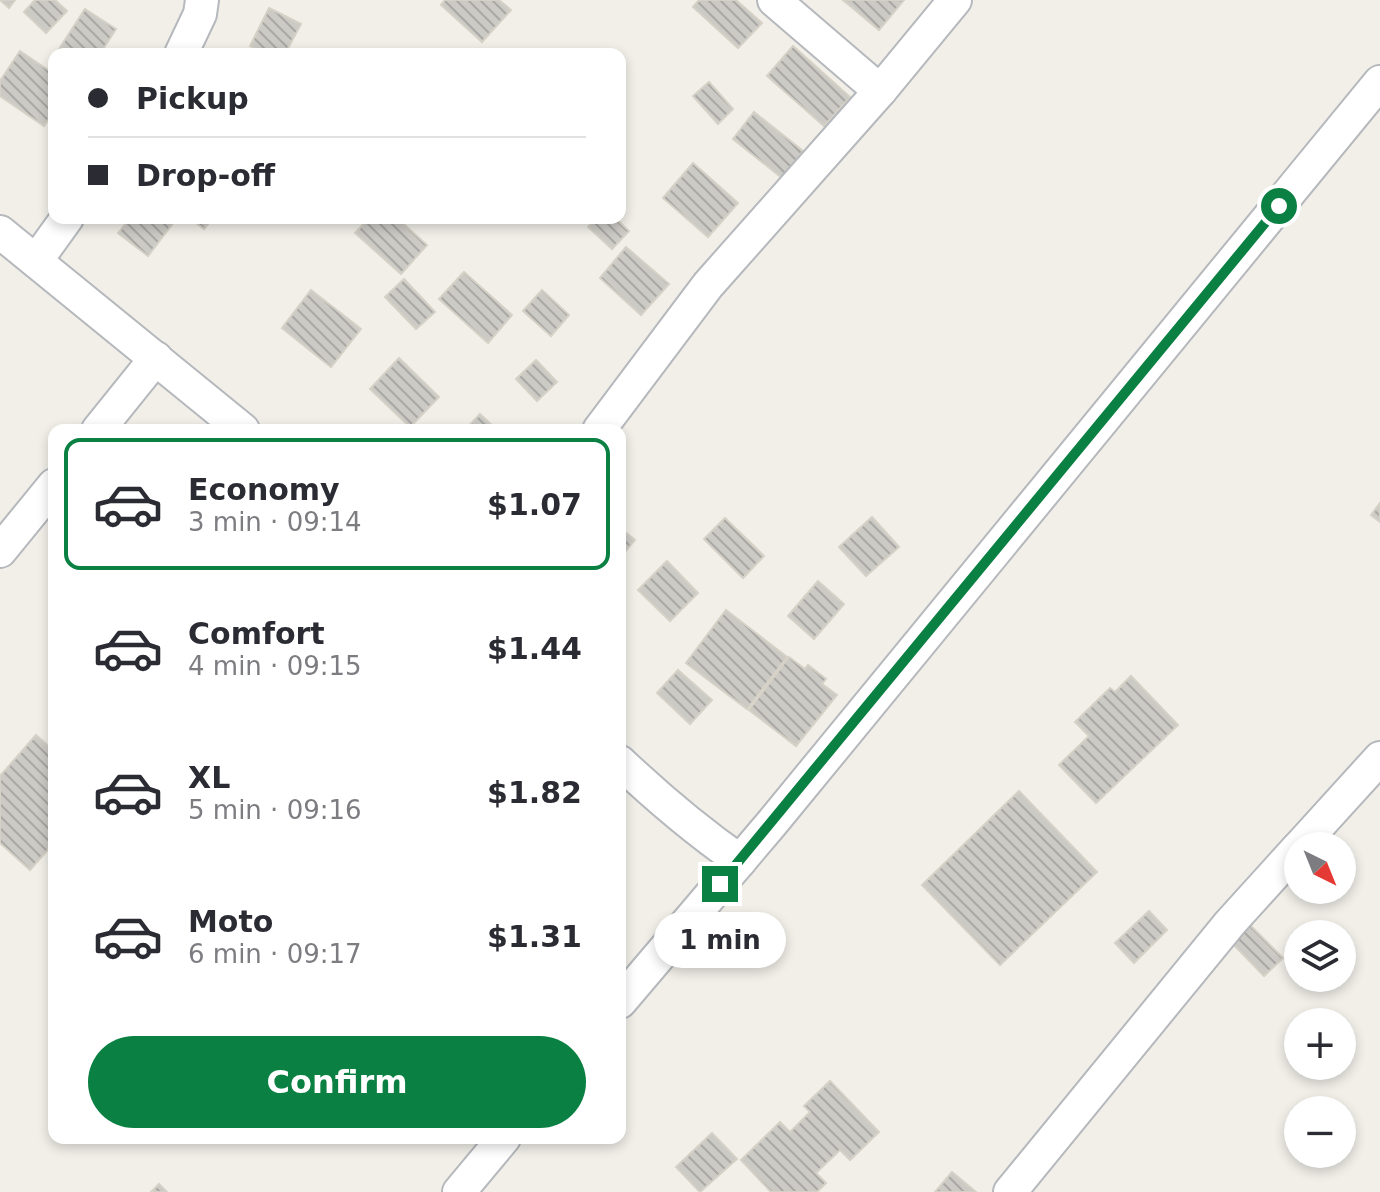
<!DOCTYPE html>
<meta charset="utf-8">
<style>
:root{--surface:#fff;--page:#f7f7f7;--text:#2b2b33;--muted:#7c7c81;--line:#e1e1e2;--accent:#0b8043}
body{margin:0;font-family:"DejaVu Sans",sans-serif;background:var(--page);color:var(--text);height:100vh;display:flex;flex-direction:column;font-size:30px;white-space:nowrap}
*{box-sizing:border-box;margin:0}
p{font-size:26px;color:var(--muted)}
.icon{flex:none;width:44px;height:44px;fill:none;stroke:currentColor;stroke-width:2;stroke-linecap:round;stroke-linejoin:round}
.map{position:relative;flex:1;overflow:hidden}
.side{position:absolute;left:48px;top:424px;width:578px;height:720px;display:flex;flex-direction:column;background:var(--surface);border-radius:16px;box-shadow:0 4px 12px #0003}
.side>*{flex:none}
.guide{position:absolute;left:48px;top:48px;width:578px;height:176px;border-radius:16px;box-shadow:0 4px 12px #0003;display:grid;align-content:center;height:176px;padding:0 40px;background:var(--surface)}
.needle{width:52px;rotate:137deg}
.controls{position:absolute;left:1284px;top:832px;display:grid;gap:16px}
.controls a{display:grid;place-items:center;width:72px;height:72px;border-radius:50%;background:var(--surface);box-shadow:0 4px 12px #0003;font-size:40px}
.end{position:absolute;width:36px;height:36px;margin:-18px;border:10px solid #0b8043;background:#fff;box-shadow:0 0 0 4px #fff}
.from{border-radius:50%}
.bubble{position:absolute;height:56px;border-radius:28px;background:var(--surface);box-shadow:0 4px 12px #0003;font-size:26px;font-weight:700;line-height:56px;text-align:center}
.guide b{display:flex;align-items:center;gap:28px;height:76px;font-size:30px}
.guide b+b{border-top:2px solid var(--line)}
.guide i{width:20px;height:20px;background:var(--text)}
ul{padding:14px 0 0;list-style:none}
li{display:flex;align-items:center;gap:24px;height:132px;margin:0 16px 12px;padding:0 24px;border:4px solid transparent;border-radius:16px}
li div{flex:1}
li b{display:block;font-size:30px}
li em{font-style:normal;font-weight:700}
li.selected{border-color:var(--accent)}
li>.icon{width:72px;height:72px;stroke-width:1.5}
.cta{display:flex;gap:16px;margin-top:auto;padding:16px 40px}
.cta a{flex:1;height:92px;border-radius:48px;background:var(--accent);color:#fff;font-size:32px;font-weight:700;line-height:92px;text-align:center}
.map>svg:first-child{display:block}
.building{fill:url(#building-back-hatch);stroke:#d6d1c6;stroke-width:2}
.lines{fill:none;stroke-linecap:round;stroke-linejoin:round}
.minor-casing{stroke:#b5b8bc;stroke-width:36}
.minor{stroke:#fff;stroke-width:32}
.route{stroke:#0b8043;stroke-width:10}
</style>
<div class="map">
<svg width="1380" height="1192" viewBox="0 0 1380 1192">
<defs>
<pattern id="building-back-hatch" width="6" height="6" patternUnits="userSpaceOnUse" patternTransform="scale(2)"><rect width="6" height="6" fill="#cccac5"/><path d="M-1 5l2 2M0 0l6 6M5-1l2 2" fill="none" stroke="#a9a8a4"/></pattern>
</defs>
<rect width="100%" height="100%" fill="#f1efe8"/>
<g class="building">
<path d="M 0,0 L 15,0 L 9,8 Z"/>
<path d="M 35,0 L 55,0 L 67,11 L 46,33 L 24,12 Z"/>
<path d="M 445,0 L 499,0 L 511,10 L 482,42 L 441,5 Z"/>
<path d="M 699,0 L 736,0 L 762,23 L 738,48 L 693,7 Z"/>
<path d="M 843,0 L 904,0 L 879,30 Z"/>
<path d="M 269,8 L 301,24 L 285,54 L 266,54 L 250,46 Z"/>
<path d="M 85,9 L 116,29 L 100,54 L 59,54 L 57,52 Z"/>
<path d="M 793,46 L 850,97 L 824,126 L 767,76 Z"/>
<path d="M 20,51 L 54,74 L 54,111 L 44,126 L 0,96 L 0,81 Z"/>
<path d="M 709,82 L 733,109 L 718,124 L 693,96 Z"/>
<path d="M 754,112 L 803,151 L 782,178 L 733,139 Z"/>
<path d="M 693,163 L 738,203 L 708,237 L 663,198 Z"/>
<path d="M 130,218 L 177,218 L 148,256 L 118,233 Z"/>
<path d="M 190,218 L 213,218 L 204,229 Z"/>
<path d="M 369,218 L 397,218 L 427,245 L 401,274 L 355,233 Z"/>
<path d="M 596,218 L 615,218 L 629,231 L 612,249 L 588,227 Z"/>
<path d="M 626,247 L 669,284 L 641,315 L 600,278 Z"/>
<path d="M 464,272 L 512,315 L 488,343 L 439,299 Z"/>
<path d="M 404,279 L 435,312 L 416,329 L 385,297 Z"/>
<path d="M 311,290 L 361,329 L 331,367 L 282,328 Z"/>
<path d="M 542,290 L 569,315 L 551,336 L 523,311 Z"/>
<path d="M 399,358 L 439,397 L 410,427 L 370,389 Z"/>
<path d="M 536,360 L 557,382 L 537,401 L 516,379 Z"/>
<path d="M 480,414 L 497,430 L 465,430 Z"/>
<path d="M 1380,503 L 1380,522 L 1371,515 Z"/>
<path d="M 872,517 L 899,547 L 866,576 L 839,547 Z"/>
<path d="M 725,518 L 764,556 L 743,578 L 704,539 Z"/>
<path d="M 620,528 L 635,540 L 620,558 Z"/>
<path d="M 667,561 L 698,593 L 670,621 L 638,590 Z"/>
<path d="M 818,581 L 844,604 L 814,639 L 788,616 Z"/>
<path d="M 726,610 L 787,657 L 747,709 L 686,663 Z"/>
<path d="M 789,657 L 805,669 L 808,665 L 826,679 L 822,684 L 837,695 L 796,746 L 749,710 Z"/>
<path d="M 678,670 L 712,700 L 690,724 L 657,693 Z"/>
<path d="M 1131,676 L 1178,725 L 1096,803 L 1059,765 L 1089,736 L 1075,722 L 1110,688 L 1115,692 Z"/>
<path d="M 36,735 L 54,751 L 54,843 L 30,870 L 0,843 L 0,776 Z"/>
<path d="M 1019,791 L 1097,872 L 1000,965 L 922,885 Z"/>
<path d="M 1149,911 L 1167,930 L 1134,963 L 1115,943 Z"/>
<path d="M 1248,923 L 1283,958 L 1264,976 L 1230,941 Z"/>
<path d="M 830,1081 L 879,1132 L 850,1160 L 840,1150 L 816,1173 L 826,1183 L 817,1192 L 771,1192 L 741,1160 L 780,1122 L 790,1132 L 810,1112 L 804,1106 Z"/>
<path d="M 712,1133 L 737,1159 L 700,1192 L 676,1167 Z"/>
<path d="M 952,1172 L 976,1192 L 935,1192 Z"/>
<path d="M 159,1184 L 167,1192 L 151,1192 Z"/>
</g>
<g class="lines">
<defs>
<g id="minor">
<path d="M 774,0 L 880,91"/>
<path d="M 181,54 L 200,14 L 202,0"/>
<path d="M 0,232 L 243,430"/>
<path d="M 36,261 L 67,218"/>
<path d="M 98,430 L 156,358"/>
<path d="M 599,430 L 708,285 L 880,91 L 955,0"/>
<path d="M 0,551 L 54,485"/>
<path d="M 620,762 C 658,798 697,831 740,861"/>
<path d="M 1300,846 L 1380,758"/>
<path d="M 620,1002 L 772,823 L 1380,82"/>
<path d="M 459,1192 L 504,1138"/>
<path d="M 1010,1192 L 1230,923 L 1298,848"/>
</g>
</defs>
<use href="#minor" class="minor-casing"/>
<use href="#minor" class="minor"/>
</g>
<g class="lines">
<path class="route" d="M 720,884 L 1279,206"/>
</g>
</svg>
<div class="controls">
<a><svg class="needle" viewBox="-14 -14 28 28"><path d="M0-13l5 13h-10z" fill="#e53935"/><path d="M0 13l5-13h-10z" fill="#7c7c81"/></svg></a>
<a><svg class="icon" aria-label="layers" viewBox="0 0 24 24"><path d="M12 4l9 5-9 5-9-5zM3 14l9 5 9-5"/></svg></a>
<a>+</a>
<a>−</a>
</div>
<i class="end from" style="left:1279px;top:206px"></i>
<i class="end" style="left:720px;top:884px"></i>
<div class="bubble" style="left:654px;top:912px;width:132px">1 min</div>
<div class="guide">
<b><i class="from"></i>Pickup</b>
<b><i></i>Drop-off</b>
</div>
<section class="side">
<ul>
<li class="selected"><svg class="icon" aria-label="car" viewBox="0 0 24 24"><path d="M5 17H2v-5l4-1 3-4h7l3 4 3 1v5h-3M9 17h6M6 11h13"/><circle cx="7" cy="17" r="2"/><circle cx="17" cy="17" r="2"/></svg><div><b>Economy</b><p>3 min · 09:14</p></div><em>$1.07</em></li>
<li><svg class="icon" aria-label="car" viewBox="0 0 24 24"><path d="M5 17H2v-5l4-1 3-4h7l3 4 3 1v5h-3M9 17h6M6 11h13"/><circle cx="7" cy="17" r="2"/><circle cx="17" cy="17" r="2"/></svg><div><b>Comfort</b><p>4 min · 09:15</p></div><em>$1.44</em></li>
<li><svg class="icon" aria-label="car" viewBox="0 0 24 24"><path d="M5 17H2v-5l4-1 3-4h7l3 4 3 1v5h-3M9 17h6M6 11h13"/><circle cx="7" cy="17" r="2"/><circle cx="17" cy="17" r="2"/></svg><div><b>XL</b><p>5 min · 09:16</p></div><em>$1.82</em></li>
<li><svg class="icon" aria-label="car" viewBox="0 0 24 24"><path d="M5 17H2v-5l4-1 3-4h7l3 4 3 1v5h-3M9 17h6M6 11h13"/><circle cx="7" cy="17" r="2"/><circle cx="17" cy="17" r="2"/></svg><div><b>Moto</b><p>6 min · 09:17</p></div><em>$1.31</em></li>
</ul>
<div class="cta"><a>Confirm</a></div>
</section>
</div>
